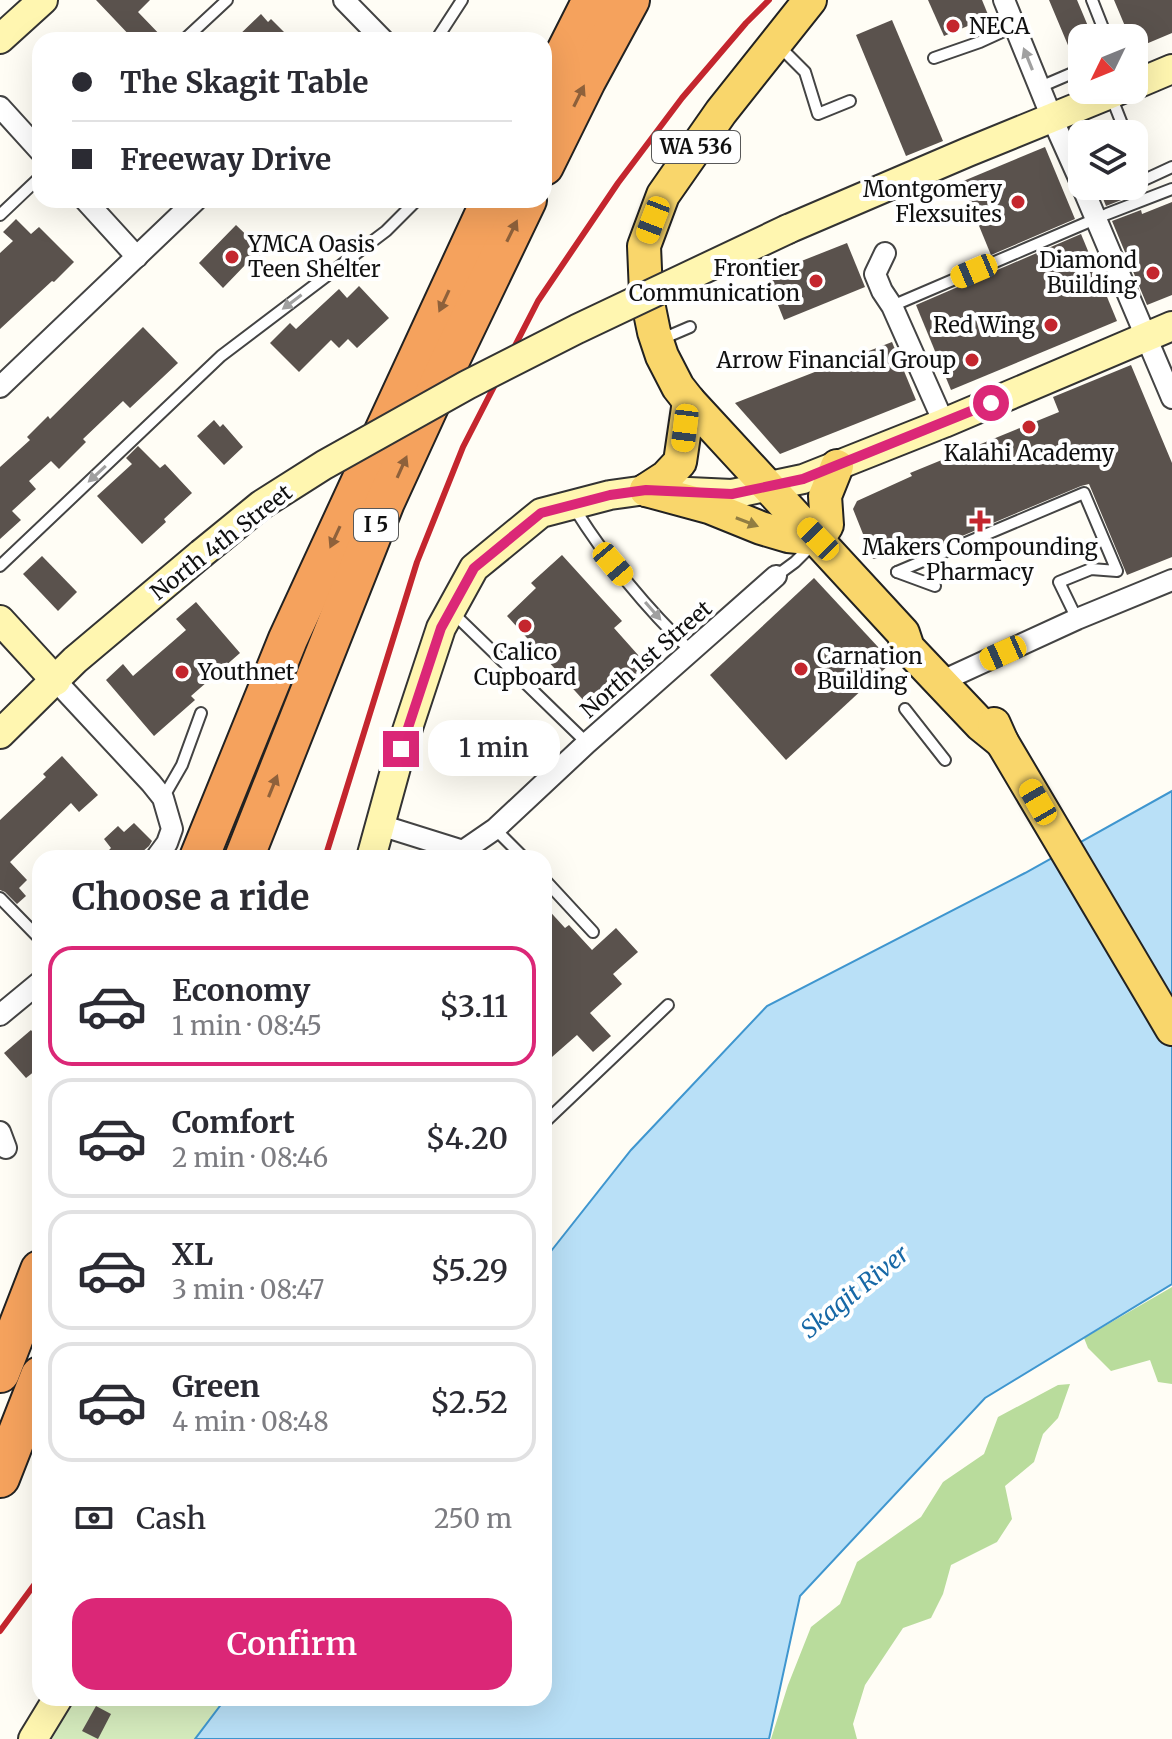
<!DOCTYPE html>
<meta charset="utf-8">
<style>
:root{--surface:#fff;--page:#f2f2f3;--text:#2b2b33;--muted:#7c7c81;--line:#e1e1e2;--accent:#db2777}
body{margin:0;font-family:Merriweather,serif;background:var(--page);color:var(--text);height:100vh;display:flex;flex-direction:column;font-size:30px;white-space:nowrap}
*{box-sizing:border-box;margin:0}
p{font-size:26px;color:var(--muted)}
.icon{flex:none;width:44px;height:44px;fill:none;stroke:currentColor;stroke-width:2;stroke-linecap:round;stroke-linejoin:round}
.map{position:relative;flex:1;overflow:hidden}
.side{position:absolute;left:32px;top:850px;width:520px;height:856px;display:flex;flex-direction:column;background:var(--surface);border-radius:24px;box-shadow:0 8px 32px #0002}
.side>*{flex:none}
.hud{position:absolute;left:32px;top:32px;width:520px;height:176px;border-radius:24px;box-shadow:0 8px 32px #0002;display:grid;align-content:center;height:176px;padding:0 40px;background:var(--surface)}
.needle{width:52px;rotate:227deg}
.tools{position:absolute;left:1068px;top:24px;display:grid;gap:16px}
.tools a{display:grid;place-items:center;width:80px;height:80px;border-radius:16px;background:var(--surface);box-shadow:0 8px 32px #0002;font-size:40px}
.end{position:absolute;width:36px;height:36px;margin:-18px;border:10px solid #db2777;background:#fff;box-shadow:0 0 0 4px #fff}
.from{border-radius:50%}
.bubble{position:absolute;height:56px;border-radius:24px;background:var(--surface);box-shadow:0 8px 32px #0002;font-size:26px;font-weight:600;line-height:56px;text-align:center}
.car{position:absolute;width:24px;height:48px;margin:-24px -12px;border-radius:10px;box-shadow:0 0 6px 2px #0007;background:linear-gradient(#f5c518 24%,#345 0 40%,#f5c518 0 76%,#345 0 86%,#f5c518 0)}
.hud b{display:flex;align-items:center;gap:28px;height:76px;font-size:30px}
.hud b+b{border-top:2px solid var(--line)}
.hud i{width:20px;height:20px;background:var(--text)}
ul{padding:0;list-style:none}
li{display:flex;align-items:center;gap:24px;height:120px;margin:0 16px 12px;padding:0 24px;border:4px solid var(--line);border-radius:24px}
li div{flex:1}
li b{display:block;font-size:30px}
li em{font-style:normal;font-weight:600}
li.current{border-color:var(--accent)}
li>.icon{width:72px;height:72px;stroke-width:1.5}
h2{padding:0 40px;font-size:36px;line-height:96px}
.pay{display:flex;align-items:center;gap:20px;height:88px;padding:0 40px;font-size:30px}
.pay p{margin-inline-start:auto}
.action{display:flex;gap:16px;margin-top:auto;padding:16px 40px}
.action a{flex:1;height:92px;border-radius:24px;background:var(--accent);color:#fff;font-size:32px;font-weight:600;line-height:92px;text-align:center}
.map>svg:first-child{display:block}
.green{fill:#d5ebbd}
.forest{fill:#b9dc9c}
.water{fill:#b9e0f7;stroke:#3f96cf;stroke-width:2}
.building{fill:#5a524d}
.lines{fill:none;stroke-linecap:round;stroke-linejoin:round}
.lane-casing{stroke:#444;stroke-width:14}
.street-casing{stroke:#444;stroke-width:24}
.secondary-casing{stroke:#333;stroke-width:32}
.primary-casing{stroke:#222;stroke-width:36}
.highway-casing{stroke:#222;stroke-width:42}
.lane{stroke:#fff;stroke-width:10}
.street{stroke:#fff;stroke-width:20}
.secondary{stroke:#fff6b0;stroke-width:28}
.primary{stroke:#f9d66b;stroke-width:32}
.highway{stroke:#f5a25d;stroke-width:38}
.rail{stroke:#c4262e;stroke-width:6}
.secondary-bridge-casing{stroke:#333;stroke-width:32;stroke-linecap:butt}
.secondary-bridge{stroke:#fff6b0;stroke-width:28}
.oneway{fill:#a0a0a0}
.oneway2{fill:#8e613b}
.oneway3{fill:#917d42}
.route{stroke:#db2777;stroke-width:10}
.poi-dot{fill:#c4262e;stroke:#fff;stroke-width:3}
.labels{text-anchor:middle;stroke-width:8;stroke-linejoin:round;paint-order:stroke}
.shield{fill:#fff;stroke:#585858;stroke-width:2}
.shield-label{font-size:20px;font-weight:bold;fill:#111}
.poi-label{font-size:22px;fill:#111;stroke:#fff;text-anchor:end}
.street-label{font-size:22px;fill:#111;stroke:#fff}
.water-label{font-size:24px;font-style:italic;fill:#1768a6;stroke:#fff}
</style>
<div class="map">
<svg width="1172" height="1739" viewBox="0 0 1172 1739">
<rect width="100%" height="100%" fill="#fffdf5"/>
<path class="green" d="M 75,1698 L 244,1698 L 214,1739 L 52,1739 Z"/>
<g class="forest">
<path d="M 1172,1287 L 1172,1384 L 1158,1382 L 1150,1360 L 1111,1371 L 1088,1348 L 1084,1338 Z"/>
<path d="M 1070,1384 L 1058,1418 L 1043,1434 L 1034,1462 L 1005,1486 L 1012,1519 L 997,1542 L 951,1565 L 943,1594 L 931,1618 L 903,1628 L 865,1685 L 853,1724 L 857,1739 L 771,1739 L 788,1685 L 811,1627 L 840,1604 L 857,1562 L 921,1517 L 943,1482 L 984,1454 L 998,1417 L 1058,1385 Z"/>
</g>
<path class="water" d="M 1172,791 L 1172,1284 L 985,1398 L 800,1596 L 769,1739 L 195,1739 L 226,1698 L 544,1698 L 544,1260 L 631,1150 L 767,1006 L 1025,873 Z"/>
<g class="building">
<path d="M 96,0 L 150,0 L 138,12 L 165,40 L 134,40 Z"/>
<path d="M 928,0 L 982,0 L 989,17 L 944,36 Z"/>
<path d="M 1049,0 L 1077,0 L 1093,38 L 1082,38 L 1082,45 L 1070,50 Z"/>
<path d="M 1114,0 L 1172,0 L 1172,33 L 1134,49 L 1134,38 L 1130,38 Z"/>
<path d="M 261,14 L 268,22 L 271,19 L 292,40 L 234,40 Z"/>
<path d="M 892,20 L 943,141 L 906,156 L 856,35 Z"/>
<path d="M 1045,147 L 1075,219 L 991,255 L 961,182 Z"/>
<path d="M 1098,186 L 1131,186 L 1134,195 L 1106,206 Z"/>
<path d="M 1172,202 L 1172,295 L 1147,305 L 1112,221 L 1141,210 L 1142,214 Z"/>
<path d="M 16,219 L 31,234 L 39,227 L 74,262 L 54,282 L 52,281 L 0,329 L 0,253 L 13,241 L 3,232 Z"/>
<path d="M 236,225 L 264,252 L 251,265 L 248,262 L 223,288 L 199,263 Z"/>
<path d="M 1081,234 L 1117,321 L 951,390 L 916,305 Z"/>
<path d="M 847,243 L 865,287 L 784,320 L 766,275 Z"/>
<path d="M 359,286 L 389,318 L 357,348 L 348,339 L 339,348 L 331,340 L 299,372 L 270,343 L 290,323 L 296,329 L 339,289 L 347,298 Z"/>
<path d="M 143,327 L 178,363 L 130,408 L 123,401 L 83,439 L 86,442 L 59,469 L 51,461 L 29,481 L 36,489 L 12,511 L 21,520 L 0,539 L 0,467 L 30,440 L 27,437 L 48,416 L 50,419 Z"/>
<path d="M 892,342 L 916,400 L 780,454 L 735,403 Z"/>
<path d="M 1131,365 L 1172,463 L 1172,557 L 1127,575 L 1089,484 L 1081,486 L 912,557 L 873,559 L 853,509 L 857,501 L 912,476 L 910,473 L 1059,412 L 1053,397 Z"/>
<path d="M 214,420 L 220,427 L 223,424 L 243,447 L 224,465 L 197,436 Z"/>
<path d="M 138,446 L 160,468 L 165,464 L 192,493 L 164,519 L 166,522 L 142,544 L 97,496 L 132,464 L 126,458 Z"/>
<path d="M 562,555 L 622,621 L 614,628 L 647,665 L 595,713 L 507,616 L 536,588 L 531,583 Z"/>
<path d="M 42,556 L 77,592 L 58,611 L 23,574 Z"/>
<path d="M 814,578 L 892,662 L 786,760 L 710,675 Z"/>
<path d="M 196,602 L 240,653 L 191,696 L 195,700 L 154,736 L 106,680 L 123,664 L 133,676 L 186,630 L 176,619 Z"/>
<path d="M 62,756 L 98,795 L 79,812 L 71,803 L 10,862 L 27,880 L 19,888 L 26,896 L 17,904 L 5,892 L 0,890 L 0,820 L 46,777 L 43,774 Z"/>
<path d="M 134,823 L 152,841 L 149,846 L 135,858 L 101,858 L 111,848 L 104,839 L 118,826 L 124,832 Z"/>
<path d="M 544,905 L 565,928 L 569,925 L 592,950 L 616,928 L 638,952 L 613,974 L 622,984 L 590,1013 L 611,1036 L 593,1052 L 577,1035 L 544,1064 Z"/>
<path d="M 31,1030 L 40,1041 L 40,1067 L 26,1078 L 4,1053 Z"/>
<path d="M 96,1706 L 111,1714 L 98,1739 L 82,1731 Z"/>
</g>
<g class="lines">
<defs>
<g id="lane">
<path d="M 1092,0 L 1107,38"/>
<path d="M 184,40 L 227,0"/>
<path d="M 436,40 L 462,0"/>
<path d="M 780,47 L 805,72 L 818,114 L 850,101"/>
<path d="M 934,58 L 980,42 L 1015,26"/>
<path d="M 1040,87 L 1082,69"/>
<path d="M 1111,96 L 1126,134"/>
<path d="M 1134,154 L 1144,180 L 1172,167"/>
<path d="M 0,215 L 40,177"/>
<path d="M 892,306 L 1107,214 L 1172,189"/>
<path d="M 662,339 L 690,327"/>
<path d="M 573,506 C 606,559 646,608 691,651"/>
<path d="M 0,566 L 221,356 L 386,231 L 417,200"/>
<path d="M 897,572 L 1084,493 L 1117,571 L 1091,569 L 1059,582 L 1077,619"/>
<path d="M 897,572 L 935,586"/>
<path d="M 776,576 L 795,562 L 811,546"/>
<path d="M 453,613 L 587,743"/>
<path d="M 905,709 L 945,760"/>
<path d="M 163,798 L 182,765 L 201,713"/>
<path d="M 495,829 L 524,858"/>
<path d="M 544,879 L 593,932"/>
<path d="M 0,898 L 40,939"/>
<path d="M 544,1123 L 668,1005"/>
</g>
<g id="street">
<path d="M 344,0 L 383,40"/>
<path d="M 1004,0 L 1052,118 L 1082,185"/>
<path d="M 0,107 L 40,151"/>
<path d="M 1082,186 L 1172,398"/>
<path d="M 85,200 L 137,257"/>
<path d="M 885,253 L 875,274 L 882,291 L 892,306 L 944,423"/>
<path d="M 0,387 L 196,200"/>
<path d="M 953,676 L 1077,619 L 1172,580"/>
<path d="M 56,681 L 151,783 L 163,798 L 172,829 L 167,843 L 156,858"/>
<path d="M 380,825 L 463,851 L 495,829 L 587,743 L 776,576"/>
<path d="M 0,1015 L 40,982"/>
<path d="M 0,1132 L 6,1148"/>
</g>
<g id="secondary">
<path d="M 0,39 L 43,0"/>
<path d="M 1134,85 L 1172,69"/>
<path d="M 788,229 L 968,152 L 1120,90"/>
<path d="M 0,620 L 56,681"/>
<path d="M 0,734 L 75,660 L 201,554"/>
<path d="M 371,858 L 401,749 L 441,628 L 474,568 L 541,513 L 610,495 L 646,490 L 732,494 L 803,479 L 944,423 L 1172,326"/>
<path d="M 33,1739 L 58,1698"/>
</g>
<g id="primary">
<path d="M 810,0 L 721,112 L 663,195 L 644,246 L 646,293 L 654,332 L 662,356 L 678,387 L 689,401 L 903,633 L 908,648 L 981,725 L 1002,742"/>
<path d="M 646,490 L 709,507 L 761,528 L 788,536 L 818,539"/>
<path d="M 646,490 L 666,477 L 680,462 L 689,401"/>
<path d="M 818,539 L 827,525 L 825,496 L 837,466"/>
<path d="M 994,724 L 1002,742 L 1172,1029"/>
</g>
<g id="highway">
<path d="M 544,95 L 592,0"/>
<path d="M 544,166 L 586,81 L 630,0"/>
<path d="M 199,858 L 288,639 L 491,200"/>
<path d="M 244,858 L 385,502 L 452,356 L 527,200"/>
<path d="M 0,1373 L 40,1270"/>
<path d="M 0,1478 L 40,1376"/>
</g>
</defs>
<use href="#lane" class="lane-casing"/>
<use href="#street" class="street-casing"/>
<use href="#secondary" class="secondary-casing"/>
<use href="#primary" class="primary-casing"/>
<use href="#highway" class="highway-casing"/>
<use href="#lane" class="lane"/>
<use href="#street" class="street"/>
<use href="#secondary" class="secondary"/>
<use href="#primary" class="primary"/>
<use href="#highway" class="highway"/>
<g class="rail">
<path d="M 325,858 L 417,562 L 463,447 L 538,301 L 618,183 L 682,98 L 746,23 L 769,0"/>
<path d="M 0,1631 L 40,1577"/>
</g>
<defs>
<path id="secondary-bridge" d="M 201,554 L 261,505 L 324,465 L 467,385 L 577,329 L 788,229"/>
</defs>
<use href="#secondary-bridge" class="secondary-bridge-casing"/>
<use href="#secondary-bridge" class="secondary-bridge"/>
</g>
<defs><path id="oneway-solid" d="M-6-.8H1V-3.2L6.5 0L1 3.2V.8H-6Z" transform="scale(2)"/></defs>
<g class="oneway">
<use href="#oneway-solid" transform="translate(1028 59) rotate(-112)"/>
<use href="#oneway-solid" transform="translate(292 302) rotate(143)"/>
<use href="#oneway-solid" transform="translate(97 474) rotate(137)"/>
<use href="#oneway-solid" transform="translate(653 611) rotate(49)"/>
</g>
<g class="oneway2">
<use href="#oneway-solid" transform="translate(579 96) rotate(-64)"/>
<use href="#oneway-solid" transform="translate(512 231) rotate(-64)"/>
<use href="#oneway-solid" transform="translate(444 301) rotate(115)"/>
<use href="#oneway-solid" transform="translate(402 467) rotate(-66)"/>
<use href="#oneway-solid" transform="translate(335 537) rotate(115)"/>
<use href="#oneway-solid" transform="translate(273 786) rotate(-68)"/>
</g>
<use class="oneway3" href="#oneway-solid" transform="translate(747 522) rotate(21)"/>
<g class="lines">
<path class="route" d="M 401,749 L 441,628 L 474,568 L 541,513 L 610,495 L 646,490 L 732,494 L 803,479 L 991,403"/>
</g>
<g class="poi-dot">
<circle cx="953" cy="26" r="8"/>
<circle cx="1018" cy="202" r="8"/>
<circle cx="232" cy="257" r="8"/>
<circle cx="1153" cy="273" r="8"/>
<circle cx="816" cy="281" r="8"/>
<circle cx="1051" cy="325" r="8"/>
<circle cx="972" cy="360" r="8"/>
<circle cx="1029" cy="427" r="8"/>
<path d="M976 509h8v8h8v8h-8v8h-8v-8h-8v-8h8z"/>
<circle cx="525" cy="626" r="8"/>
<circle cx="801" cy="669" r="8"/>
<circle cx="182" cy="672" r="8"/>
</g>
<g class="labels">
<g class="shield">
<rect x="652" y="131" width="88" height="32" rx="6"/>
<rect x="354" y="509" width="44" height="32" rx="6"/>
</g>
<g class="shield-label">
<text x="696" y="154">WA 536</text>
<text x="376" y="532">I 5</text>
</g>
<g class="poi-label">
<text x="969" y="34" text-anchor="start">NECA</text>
<text x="1002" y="197">Montgomery<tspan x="1002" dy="25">Flexsuites</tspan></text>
<text x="248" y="252" text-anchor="start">YMCA Oasis<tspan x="248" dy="25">Teen Shelter</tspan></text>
<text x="1137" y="268">Diamond<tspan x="1137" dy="25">Building</tspan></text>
<text x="800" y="276">Frontier<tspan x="800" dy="25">Communication</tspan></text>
<text x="1035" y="333">Red Wing</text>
<text x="956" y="368">Arrow Financial Group</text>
<text x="1029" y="461" text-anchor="middle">Kalahi Academy</text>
<text x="980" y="555" text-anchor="middle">Makers Compounding<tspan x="980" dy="25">Pharmacy</tspan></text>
<text x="525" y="660" text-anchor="middle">Calico<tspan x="525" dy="25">Cupboard</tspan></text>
<text x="817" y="664" text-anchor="start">Carnation<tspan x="817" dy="25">Building</tspan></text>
<text x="198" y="680" text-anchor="start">Youthnet</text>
</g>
<g class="street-label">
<text transform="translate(221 542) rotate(-38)" y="8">North 4th Street</text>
<text transform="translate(646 659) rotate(-41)" y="8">North 1st Street</text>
</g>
<g class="water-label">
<text transform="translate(855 1292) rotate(-39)" y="8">Skagit River</text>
</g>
</g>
</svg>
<div class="tools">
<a><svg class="needle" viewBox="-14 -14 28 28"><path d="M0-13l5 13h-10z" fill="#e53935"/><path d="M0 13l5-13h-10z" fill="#7c7c81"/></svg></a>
<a><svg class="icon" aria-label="layers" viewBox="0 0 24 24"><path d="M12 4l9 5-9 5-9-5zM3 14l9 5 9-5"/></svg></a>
</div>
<i class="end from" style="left:991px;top:403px"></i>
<i class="end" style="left:401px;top:749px"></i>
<div class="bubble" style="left:428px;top:720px;width:132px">1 min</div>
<i class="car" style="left:653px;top:220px;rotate:201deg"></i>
<i class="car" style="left:974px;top:271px;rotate:247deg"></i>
<i class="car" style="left:685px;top:428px;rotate:187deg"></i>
<i class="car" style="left:818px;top:539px;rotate:316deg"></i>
<i class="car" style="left:613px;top:564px;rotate:140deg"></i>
<i class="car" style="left:1003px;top:653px;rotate:246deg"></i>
<i class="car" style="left:1038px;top:802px;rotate:330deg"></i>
<div class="hud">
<b><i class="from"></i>The Skagit Table</b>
<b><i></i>Freeway Drive</b>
</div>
<section class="side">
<h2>Choose a ride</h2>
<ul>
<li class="current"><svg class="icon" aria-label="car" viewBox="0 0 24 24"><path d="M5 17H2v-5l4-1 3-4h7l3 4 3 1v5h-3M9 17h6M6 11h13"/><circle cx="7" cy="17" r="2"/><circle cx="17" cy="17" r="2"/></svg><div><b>Economy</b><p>1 min · 08:45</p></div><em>$3.11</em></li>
<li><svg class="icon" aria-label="car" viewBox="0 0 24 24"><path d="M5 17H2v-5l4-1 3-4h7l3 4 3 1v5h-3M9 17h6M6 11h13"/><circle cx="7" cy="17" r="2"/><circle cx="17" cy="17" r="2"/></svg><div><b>Comfort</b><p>2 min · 08:46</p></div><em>$4.20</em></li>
<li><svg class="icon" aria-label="car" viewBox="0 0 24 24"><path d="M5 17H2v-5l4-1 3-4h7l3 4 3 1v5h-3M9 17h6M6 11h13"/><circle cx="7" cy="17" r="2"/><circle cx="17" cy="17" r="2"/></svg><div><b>XL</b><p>3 min · 08:47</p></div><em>$5.29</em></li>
<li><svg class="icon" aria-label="car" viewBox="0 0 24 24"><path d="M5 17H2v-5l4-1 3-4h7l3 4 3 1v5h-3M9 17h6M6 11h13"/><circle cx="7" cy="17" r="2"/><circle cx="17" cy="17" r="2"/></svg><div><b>Green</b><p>4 min · 08:48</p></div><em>$2.52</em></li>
</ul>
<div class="pay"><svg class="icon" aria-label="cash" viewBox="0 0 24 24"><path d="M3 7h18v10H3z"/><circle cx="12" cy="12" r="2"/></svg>Cash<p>250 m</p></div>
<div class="action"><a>Confirm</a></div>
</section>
</div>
